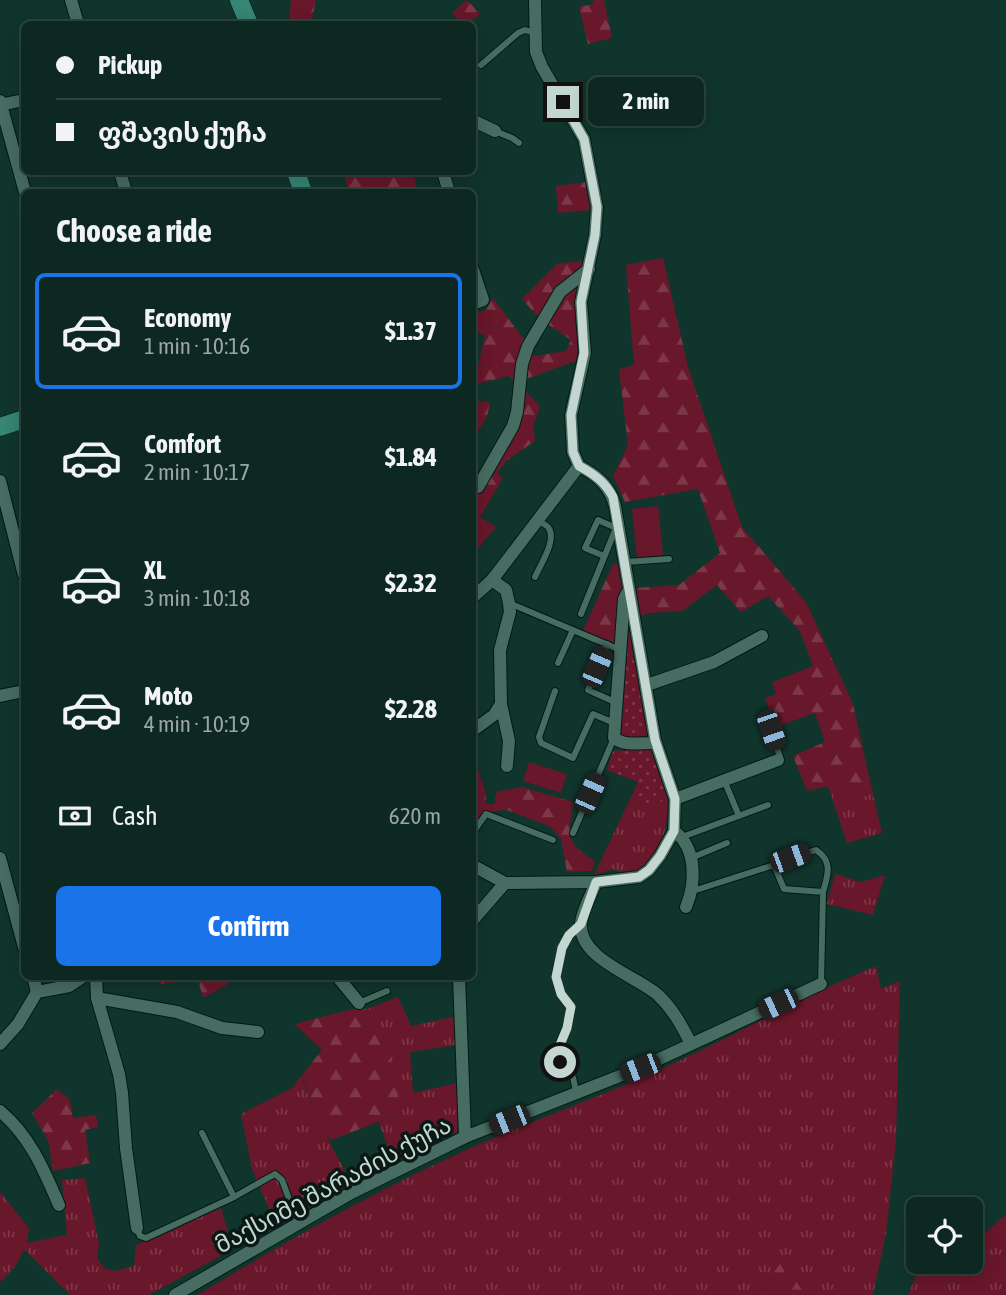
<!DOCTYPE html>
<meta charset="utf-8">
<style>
:root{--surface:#0c2821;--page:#1a342e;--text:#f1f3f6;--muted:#9aa6a5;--line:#2c443f;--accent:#1a73e8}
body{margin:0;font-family:"Asap Condensed","Noto Sans Georgian",sans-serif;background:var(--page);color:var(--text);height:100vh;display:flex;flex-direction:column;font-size:26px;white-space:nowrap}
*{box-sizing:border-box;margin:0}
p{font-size:23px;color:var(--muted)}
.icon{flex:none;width:38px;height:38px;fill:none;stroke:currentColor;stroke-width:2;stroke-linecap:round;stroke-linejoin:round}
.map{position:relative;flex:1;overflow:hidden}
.sheet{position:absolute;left:21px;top:189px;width:455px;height:791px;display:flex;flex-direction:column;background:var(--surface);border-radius:10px;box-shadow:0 4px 18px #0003,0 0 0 2px var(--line)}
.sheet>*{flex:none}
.guide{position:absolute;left:21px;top:21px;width:455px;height:154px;border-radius:10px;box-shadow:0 4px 18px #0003,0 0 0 2px var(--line);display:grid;align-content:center;height:154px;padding:0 35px;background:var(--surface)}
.tools{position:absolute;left:906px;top:1197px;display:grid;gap:14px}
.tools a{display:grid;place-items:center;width:77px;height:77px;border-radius:10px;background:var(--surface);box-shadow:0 4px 18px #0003,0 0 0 2px var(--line);font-size:35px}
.end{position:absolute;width:32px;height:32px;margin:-16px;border:9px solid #c3d7d0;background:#111;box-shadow:0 0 0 4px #111}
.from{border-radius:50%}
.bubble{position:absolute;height:49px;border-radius:10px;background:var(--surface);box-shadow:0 4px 18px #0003,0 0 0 2px var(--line);font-size:23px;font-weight:700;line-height:49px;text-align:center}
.car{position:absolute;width:21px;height:42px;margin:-21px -10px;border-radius:9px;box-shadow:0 0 5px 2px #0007;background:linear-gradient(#222 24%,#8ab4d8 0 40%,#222 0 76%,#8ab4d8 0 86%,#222 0)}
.guide b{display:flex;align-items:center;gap:24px;height:66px;font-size:26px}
.guide b+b{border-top:2px solid var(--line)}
.guide i{width:18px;height:18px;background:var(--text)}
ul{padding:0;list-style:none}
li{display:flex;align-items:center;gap:21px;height:116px;margin:0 14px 10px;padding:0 21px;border:4px solid transparent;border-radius:10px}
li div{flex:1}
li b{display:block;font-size:26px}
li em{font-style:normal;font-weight:700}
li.current{border-color:var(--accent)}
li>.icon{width:63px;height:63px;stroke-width:1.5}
h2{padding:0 35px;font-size:32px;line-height:84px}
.pay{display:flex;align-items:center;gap:18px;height:77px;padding:0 35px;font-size:26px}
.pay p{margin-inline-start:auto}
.cta{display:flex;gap:14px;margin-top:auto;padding:14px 35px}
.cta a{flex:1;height:80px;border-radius:10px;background:var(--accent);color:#fff;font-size:28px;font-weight:700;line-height:80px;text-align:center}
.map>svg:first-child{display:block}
.grass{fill:url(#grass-tufts)}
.forest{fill:url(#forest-firs)}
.park{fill:url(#park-dots)}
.pitch{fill:#69172a}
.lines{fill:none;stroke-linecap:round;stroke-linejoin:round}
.lane-casing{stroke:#011b15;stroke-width:8}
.street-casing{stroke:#011b15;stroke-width:14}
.secondary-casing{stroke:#011b15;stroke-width:19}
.lane{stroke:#476c61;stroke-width:6}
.street{stroke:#476c61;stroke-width:12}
.secondary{stroke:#368674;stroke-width:18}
.route{stroke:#c3d7d0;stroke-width:9}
.labels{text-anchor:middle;stroke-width:7;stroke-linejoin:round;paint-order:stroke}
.street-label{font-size:24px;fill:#c3d7d0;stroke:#0a1915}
</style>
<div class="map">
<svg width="1006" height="1295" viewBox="0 0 1006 1295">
<defs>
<pattern id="grass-tufts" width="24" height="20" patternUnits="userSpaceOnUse" patternTransform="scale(1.75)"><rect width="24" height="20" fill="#69172a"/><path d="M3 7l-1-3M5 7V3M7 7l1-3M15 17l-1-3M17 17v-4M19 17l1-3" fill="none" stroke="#7d3848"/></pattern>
<pattern id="forest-firs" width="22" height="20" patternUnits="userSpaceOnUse" patternTransform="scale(1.75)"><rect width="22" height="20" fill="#69172a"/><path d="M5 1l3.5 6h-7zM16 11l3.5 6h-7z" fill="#7d3848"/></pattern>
<pattern id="park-dots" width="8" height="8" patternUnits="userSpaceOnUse" patternTransform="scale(1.75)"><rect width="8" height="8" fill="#69172a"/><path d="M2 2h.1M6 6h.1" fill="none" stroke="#7d3848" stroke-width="1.8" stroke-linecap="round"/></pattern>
</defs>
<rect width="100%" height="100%" fill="#10352c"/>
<g class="grass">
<path d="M 835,784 L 855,798 L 873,794 L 882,833 L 847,843 L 828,786 Z"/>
<path d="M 631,797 L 646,804 L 668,800 C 667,832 663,849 639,872 L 625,873 L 613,869 L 594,875 Z"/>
<path d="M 835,874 L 861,882 L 885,875 L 873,915 L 827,904 Z"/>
<path d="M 876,966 L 881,989 L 900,981 L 896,1140 L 886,1234 L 873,1295 L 800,1295 L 801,1290 L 770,1278 L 766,1295 L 197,1295 C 279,1246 362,1198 449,1158 C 515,1127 584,1103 651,1074 C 727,1040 799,998 876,966 Z"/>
<path d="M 398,997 L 411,1026 L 458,1016 L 457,1045 L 410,1052 L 413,1093 L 457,1083 L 457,1132 L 393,1162 L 379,1122 L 402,1113 L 357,1008 L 367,1009 Z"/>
<path d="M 302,1075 C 313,1116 333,1146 351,1184 L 276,1225 L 252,1169 L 241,1114 L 292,1088 Z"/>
<path d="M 85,1178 L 99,1243 L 97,1258 L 104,1268 L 115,1271 L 134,1266 L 136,1245 L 221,1208 L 233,1249 L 149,1295 L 70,1295 L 24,1249 C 19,1262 11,1273 0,1282 L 0,1192 L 29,1228 L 27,1243 L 67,1235 L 62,1180 Z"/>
<path d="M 1006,1214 L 1006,1295 L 908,1295 L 922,1262 L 971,1262 L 971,1246 Z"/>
</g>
<g class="forest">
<path d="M 291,0 L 316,0 L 311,24 L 289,23 Z"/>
<path d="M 467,0 L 480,14 L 468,24 L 462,24 L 452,13 Z"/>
<path d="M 593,0 L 604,0 L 612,38 L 588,44 L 579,7 L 593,4 Z"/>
<path d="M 343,172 L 413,172 L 418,192 L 349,192 Z"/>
<path d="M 587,182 L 590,210 L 558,213 L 556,186 Z"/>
<path d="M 663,258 L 688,367 L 742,527 L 806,602 L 853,704 L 873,794 L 855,798 L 835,785 L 807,791 L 793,756 L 825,742 L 815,713 L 776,727 L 765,698 L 776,694 L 772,682 L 813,666 L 800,631 L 768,596 L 741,612 L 717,585 L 682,611 L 649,613 L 640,616 L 635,588 L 679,585 L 720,553 L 698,489 L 625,502 L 613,476 L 628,445 L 619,369 L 634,365 L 626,265 Z"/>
<path d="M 586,260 C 582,274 576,290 575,304 C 575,324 580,342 576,361 L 526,379 L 526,392 L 540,406 L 533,426 L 535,441 L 506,461 L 497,473 L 503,478 L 480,517 L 496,527 L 473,554 L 473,509 L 478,496 L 476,495 L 516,424 L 522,386 L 508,376 L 474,385 L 473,401 L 490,402 L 487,417 L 478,431 L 473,428 L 473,374 L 476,375 L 485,336 L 473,331 L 474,313 L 486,310 L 493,298 L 522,337 L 527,339 L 523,348 L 535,356 L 566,351 L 571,340 L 539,318 L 522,299 L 557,264 Z"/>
<path d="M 618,563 L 625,571 L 614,644 L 583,631 L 613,564 Z"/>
<path d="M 478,770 L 486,793 L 486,804 L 495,804 L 496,792 L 522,787 L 573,802 C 569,836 563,841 595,861 L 592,871 L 567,872 L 561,839 L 549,826 L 507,810 L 485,812 L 473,828 L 473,773 Z"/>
<path d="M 236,977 L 237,979 L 203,998 L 198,980 L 159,984 L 159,977 Z"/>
<path d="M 357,1008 L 389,1052 L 402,1113 L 331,1140 L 320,1127 L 302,1075 L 322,1050 L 295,1024 Z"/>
<path d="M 57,1089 L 70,1100 L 73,1118 L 96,1115 L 98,1127 L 85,1130 L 90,1163 L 53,1171 L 48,1140 L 32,1113 Z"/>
<path d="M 782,1261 L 802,1290 L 800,1295 L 766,1295 L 770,1278 Z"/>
</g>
<g class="park">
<path d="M 627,604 L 650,736 L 626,738 L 621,734 Z"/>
<path d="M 646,749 L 654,752 L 668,800 L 646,804 L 631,797 L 638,782 L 607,770 L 613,751 Z"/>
</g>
<g class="pitch">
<path d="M 658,506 L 663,555 L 637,558 L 632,509 Z"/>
<path d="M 529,762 L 567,774 L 561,793 L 523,781 Z"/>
</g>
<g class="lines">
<defs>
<g id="lane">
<path d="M 481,65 L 518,33 L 525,30 L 535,33"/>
<path d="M 495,131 L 512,138 L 519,143"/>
<path d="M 604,556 L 585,548 L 598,520 L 616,528"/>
<path d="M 626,562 L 669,559"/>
<path d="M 535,577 C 540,565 558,539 548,527 C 545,524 541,523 538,520"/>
<path d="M 509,603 L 620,650"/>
<path d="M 581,614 L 616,528"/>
<path d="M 607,644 L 588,690 L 617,703"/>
<path d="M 558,663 L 573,630"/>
<path d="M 555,691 L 539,737 L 541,743 L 573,758 L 593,714 L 614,723"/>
<path d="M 771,730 L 780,757 L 778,760"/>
<path d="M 724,780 L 739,816"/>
<path d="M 573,833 L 614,738"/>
<path d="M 472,834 L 486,814 L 553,840"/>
<path d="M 682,837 L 768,805"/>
<path d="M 691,858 L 727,843"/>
<path d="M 790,858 L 816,850 C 833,861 828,875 823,892"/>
<path d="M 693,891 L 774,865 L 784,889 L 823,892 L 821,984"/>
<path d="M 359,1003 L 387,991"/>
<path d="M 576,1093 C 575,1087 574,1078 571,1072 C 566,1065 559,1064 558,1055 C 556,1041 569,1028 571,1014 C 572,1005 566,1002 561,995 C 548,973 563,940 579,925"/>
<path d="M 202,1133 L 234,1197"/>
<path d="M 137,1228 L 140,1236 L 146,1238 L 234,1197 L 275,1174 L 282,1180 L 298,1223"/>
</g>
<g id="street">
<path d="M 71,0 L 78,24"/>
<path d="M 0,101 L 25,192"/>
<path d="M 0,105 L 24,100"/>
<path d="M 472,120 L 495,131"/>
<path d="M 120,172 L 126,192"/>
<path d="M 443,172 L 449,192"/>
<path d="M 472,267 L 483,300 L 472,304"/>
<path d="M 0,481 L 24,575"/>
<path d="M 478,487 L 513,426 L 517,412 L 522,364 L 528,346 L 560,292 L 589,269"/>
<path d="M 492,580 L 506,590 L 509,603 L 510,612 L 500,650 L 501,704 L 509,741 L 507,766"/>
<path d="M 627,593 L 624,599 L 614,738 C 624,746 640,743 652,743 L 655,740"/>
<path d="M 472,598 L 492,580 L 579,466"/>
<path d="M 647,685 L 714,662 L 762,636"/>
<path d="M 0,696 L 24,691"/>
<path d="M 472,731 L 494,715 L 501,704"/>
<path d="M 675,799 L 778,760"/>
<path d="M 674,831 C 697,848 696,883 686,907"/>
<path d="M 0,858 L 24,947"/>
<path d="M 472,865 L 505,883 L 596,882 L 639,877 L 649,870 L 660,856 L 674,831 L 675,799 L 655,740 L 615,506 C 610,486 597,475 579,466 L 573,452 L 571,415 L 585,353 L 581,302 L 595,235 L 597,207 L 584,139 L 542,67 L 536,52 L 535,0"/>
<path d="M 596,882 C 592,894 582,910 581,923 C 578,959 637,976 658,995 C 673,1009 682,1026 691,1044"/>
<path d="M 472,921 L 505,883"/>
<path d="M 33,976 L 37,992"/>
<path d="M 96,976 L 97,998 L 119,1074 L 122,1093 L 126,1148 L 137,1228"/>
<path d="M 337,976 L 359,1003"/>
<path d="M 459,976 L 465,1137"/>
<path d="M 97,998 L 177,1012 L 222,1028 L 258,1032"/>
<path d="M 0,1044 L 18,1024 L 37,992 L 69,986 L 84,976"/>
<path d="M 0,1111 C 30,1136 44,1170 59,1205"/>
<path d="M 175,1295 L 351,1193 L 465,1137 L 640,1068 L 821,984"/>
</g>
<g id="secondary">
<path d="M 239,0 L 249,24"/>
<path d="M 296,172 L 303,192"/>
<path d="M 0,427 L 24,419"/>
</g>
</defs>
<use href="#lane" class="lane-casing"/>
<use href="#street" class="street-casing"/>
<use href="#secondary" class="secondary-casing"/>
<use href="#lane" class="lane"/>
<use href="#street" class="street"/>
<use href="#secondary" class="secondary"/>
</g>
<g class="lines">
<path class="route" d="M 560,1062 L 557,1052 L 567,1028 L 571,1007 L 561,994 L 556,977 L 562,948 L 569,935 L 581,924 L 596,882 L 639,877 L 649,870 L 660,856 L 674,831 L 675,799 L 655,740 L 613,497 C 605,482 594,474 579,466 L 573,452 L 571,415 L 584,353 L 581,302 L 595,235 L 597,207 L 584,139 L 563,102"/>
</g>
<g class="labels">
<g class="street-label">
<text transform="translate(333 1185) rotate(-28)" y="8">მაქსიმე შარაძის ქუჩა</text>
</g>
</g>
</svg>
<div class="tools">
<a><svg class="icon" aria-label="locate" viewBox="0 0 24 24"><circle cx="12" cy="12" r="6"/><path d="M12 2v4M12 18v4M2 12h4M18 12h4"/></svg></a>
</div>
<i class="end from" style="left:560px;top:1062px"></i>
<i class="end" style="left:563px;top:102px"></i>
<div class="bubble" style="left:588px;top:77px;width:116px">2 min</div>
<i class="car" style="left:597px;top:667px;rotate:23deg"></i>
<i class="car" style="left:771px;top:730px;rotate:161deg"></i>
<i class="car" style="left:590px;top:793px;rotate:24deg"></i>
<i class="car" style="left:790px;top:858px;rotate:70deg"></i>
<i class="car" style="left:778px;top:1004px;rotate:245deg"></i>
<i class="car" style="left:640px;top:1068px;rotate:249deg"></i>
<i class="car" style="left:509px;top:1120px;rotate:248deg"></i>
<div class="guide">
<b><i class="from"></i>Pickup</b>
<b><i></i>ფშავის ქუჩა</b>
</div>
<section class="sheet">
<h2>Choose a ride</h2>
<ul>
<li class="current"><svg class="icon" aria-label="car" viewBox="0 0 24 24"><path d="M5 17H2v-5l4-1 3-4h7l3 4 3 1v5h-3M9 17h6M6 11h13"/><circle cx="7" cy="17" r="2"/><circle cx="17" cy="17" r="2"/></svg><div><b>Economy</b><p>1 min · 10:16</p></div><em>$1.37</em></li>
<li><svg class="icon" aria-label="car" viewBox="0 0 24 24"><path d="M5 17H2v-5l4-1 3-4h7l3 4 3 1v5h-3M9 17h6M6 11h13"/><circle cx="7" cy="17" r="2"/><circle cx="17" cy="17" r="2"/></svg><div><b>Comfort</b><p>2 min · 10:17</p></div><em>$1.84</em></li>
<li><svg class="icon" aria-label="car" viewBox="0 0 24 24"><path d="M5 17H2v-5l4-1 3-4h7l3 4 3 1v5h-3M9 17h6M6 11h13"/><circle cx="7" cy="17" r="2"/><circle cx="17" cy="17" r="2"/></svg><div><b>XL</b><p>3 min · 10:18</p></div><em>$2.32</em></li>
<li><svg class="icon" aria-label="car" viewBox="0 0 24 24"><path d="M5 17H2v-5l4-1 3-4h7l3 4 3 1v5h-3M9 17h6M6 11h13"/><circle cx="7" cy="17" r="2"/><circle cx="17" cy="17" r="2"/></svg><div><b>Moto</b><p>4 min · 10:19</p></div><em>$2.28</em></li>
</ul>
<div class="pay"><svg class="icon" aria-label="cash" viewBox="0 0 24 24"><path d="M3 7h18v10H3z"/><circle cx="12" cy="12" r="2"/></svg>Cash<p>620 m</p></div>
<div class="cta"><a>Confirm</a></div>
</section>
</div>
